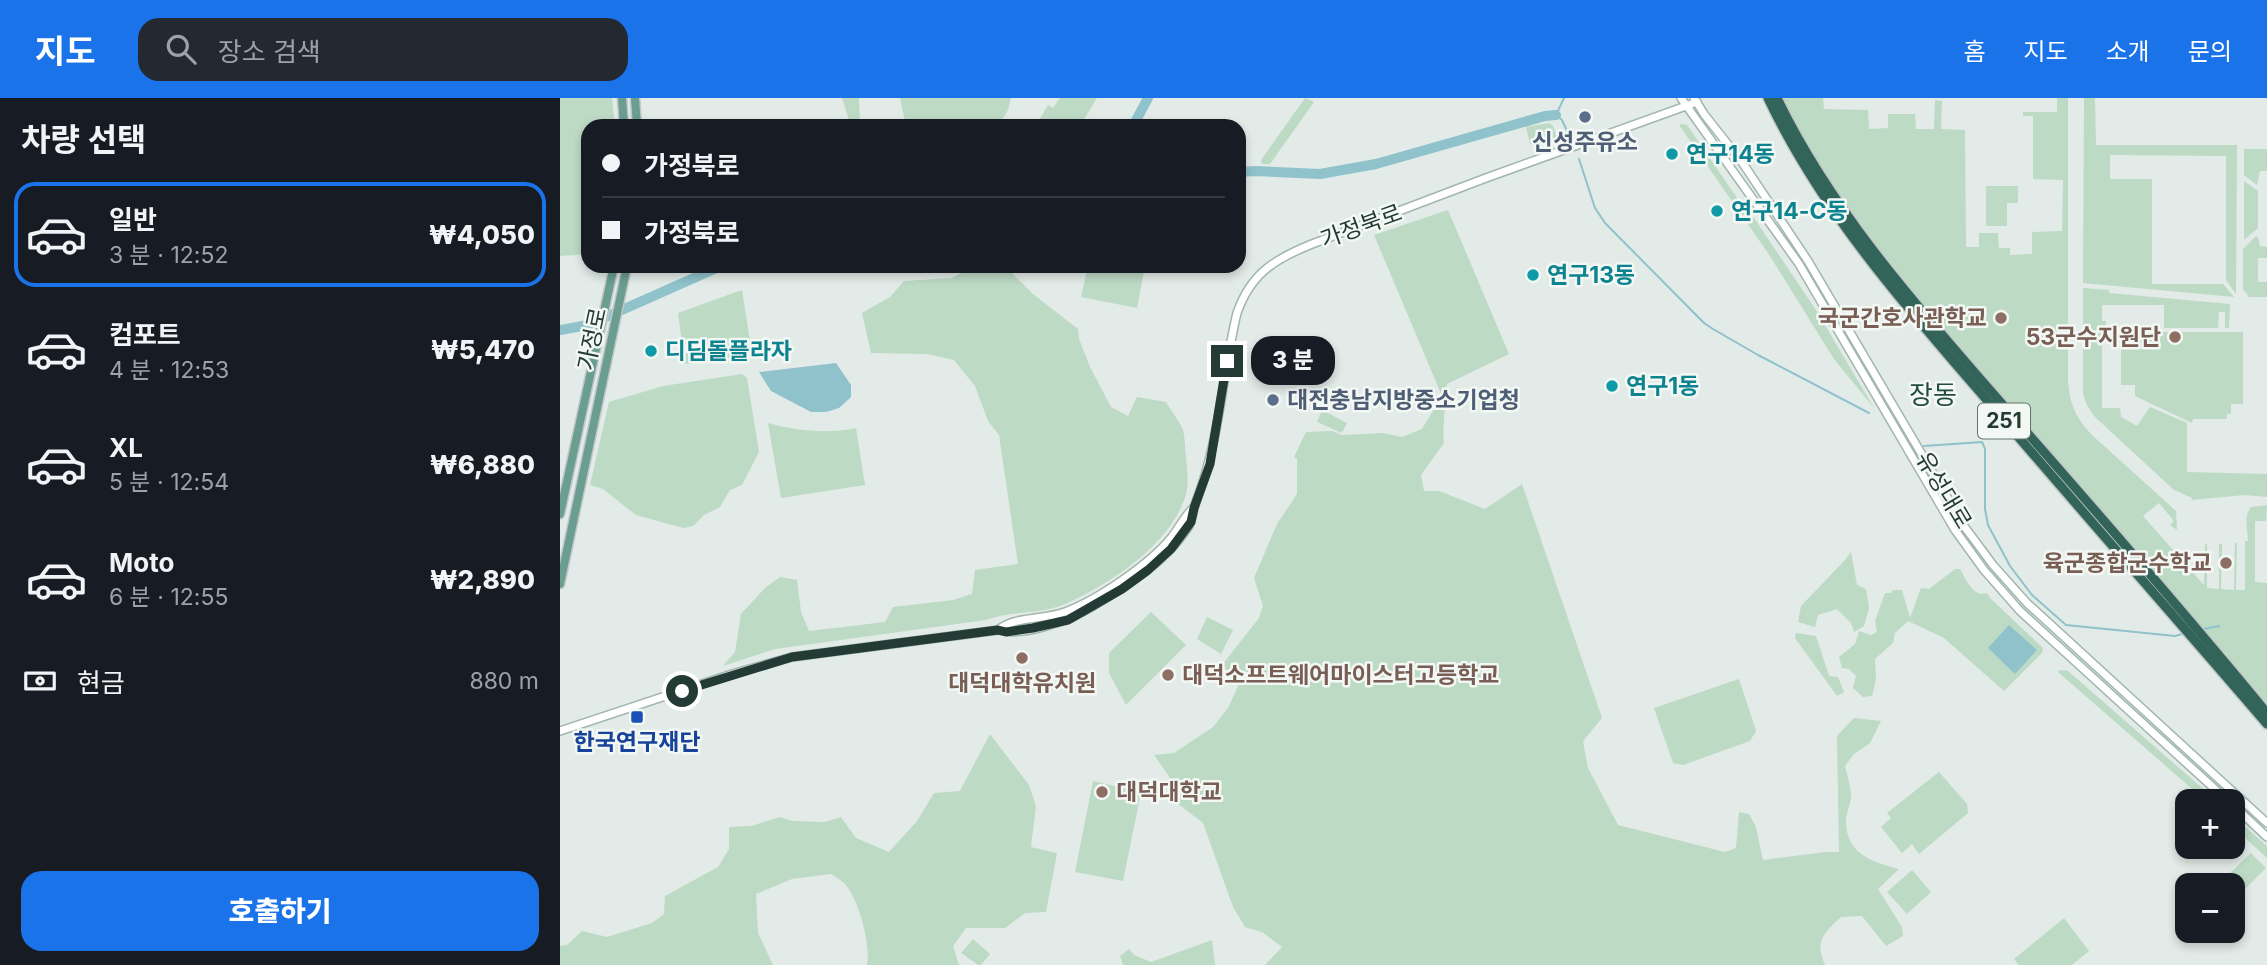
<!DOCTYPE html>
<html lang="ko">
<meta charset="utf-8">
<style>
:root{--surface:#171b24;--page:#242831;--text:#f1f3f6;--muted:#9ea1a6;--line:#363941;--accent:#1a73e8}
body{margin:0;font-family:Inter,"Noto Sans KR",sans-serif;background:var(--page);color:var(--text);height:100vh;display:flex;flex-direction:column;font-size:26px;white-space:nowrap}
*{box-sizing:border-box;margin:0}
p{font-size:23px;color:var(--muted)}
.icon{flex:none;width:38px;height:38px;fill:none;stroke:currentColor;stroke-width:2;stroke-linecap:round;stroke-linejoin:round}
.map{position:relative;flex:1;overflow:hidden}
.sheet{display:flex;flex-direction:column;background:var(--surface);width:560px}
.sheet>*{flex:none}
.banner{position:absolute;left:21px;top:21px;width:665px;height:154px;border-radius:21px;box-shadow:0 4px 10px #0003;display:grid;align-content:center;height:154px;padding:0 21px;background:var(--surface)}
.fabs{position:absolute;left:1615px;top:691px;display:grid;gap:14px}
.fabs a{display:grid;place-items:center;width:70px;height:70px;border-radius:14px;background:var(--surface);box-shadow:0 4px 10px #0003;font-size:35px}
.end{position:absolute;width:32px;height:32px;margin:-16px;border:9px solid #243b35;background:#fff;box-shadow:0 0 0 4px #fff}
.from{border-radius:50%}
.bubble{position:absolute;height:49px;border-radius:21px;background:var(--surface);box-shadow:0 4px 10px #0003;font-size:23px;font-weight:800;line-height:49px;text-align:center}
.banner b{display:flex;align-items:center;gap:24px;height:66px;font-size:26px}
.banner b+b{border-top:2px solid var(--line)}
.banner i{width:18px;height:18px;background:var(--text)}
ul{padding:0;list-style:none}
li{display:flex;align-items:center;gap:21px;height:105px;margin:0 14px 10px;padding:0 7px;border:4px solid transparent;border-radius:21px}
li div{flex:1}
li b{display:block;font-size:26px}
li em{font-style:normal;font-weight:800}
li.active{border-color:var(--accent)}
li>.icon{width:63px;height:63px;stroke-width:1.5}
h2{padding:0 21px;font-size:32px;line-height:84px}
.pay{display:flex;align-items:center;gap:18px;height:77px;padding:0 21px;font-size:26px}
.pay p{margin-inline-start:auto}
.cta{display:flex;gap:14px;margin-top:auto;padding:14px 21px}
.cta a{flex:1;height:80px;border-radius:21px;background:var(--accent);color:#fff;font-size:28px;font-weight:800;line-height:80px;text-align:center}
header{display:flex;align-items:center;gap:42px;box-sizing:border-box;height:98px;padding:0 35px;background:var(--accent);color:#fff}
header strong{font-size:33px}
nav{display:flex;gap:38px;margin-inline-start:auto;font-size:24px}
.search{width:490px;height:63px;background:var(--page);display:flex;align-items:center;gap:18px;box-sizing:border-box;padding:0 24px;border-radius:21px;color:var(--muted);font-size:26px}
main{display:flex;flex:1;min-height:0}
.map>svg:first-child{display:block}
.green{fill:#bddac5}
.water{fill:#8fc2cb}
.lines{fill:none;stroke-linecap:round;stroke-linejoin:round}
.stream{stroke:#8fc2cb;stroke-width:2}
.river{stroke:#8fc2cb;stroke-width:10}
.secondary-casing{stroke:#a2b6af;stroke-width:10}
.primary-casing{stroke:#c2c8c6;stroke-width:11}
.highway-casing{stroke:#c2c8c6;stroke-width:12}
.secondary{stroke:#fff;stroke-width:7}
.primary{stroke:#6b9d90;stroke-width:8}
.highway{stroke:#32645a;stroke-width:9}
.route{stroke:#243b35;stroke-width:9}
.service-dot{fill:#5c6f8a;stroke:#f3f8f5;stroke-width:2.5}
.culture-dot{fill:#0f9aa8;stroke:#f3f8f5;stroke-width:2.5}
.education-dot{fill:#8d6e63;stroke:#f3f8f5;stroke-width:2.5}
.transit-dot{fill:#1a4fb4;stroke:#f3f8f5;stroke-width:2.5}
.labels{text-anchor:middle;stroke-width:5;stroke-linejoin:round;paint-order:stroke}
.shield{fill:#f3f8f5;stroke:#62746f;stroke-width:2}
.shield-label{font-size:21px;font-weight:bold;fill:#243b35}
.service-label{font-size:23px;font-weight:bold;fill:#4e5e75;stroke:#f3f8f5}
.culture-label{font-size:23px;font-weight:bold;fill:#0d838f;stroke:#f3f8f5;text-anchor:start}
.street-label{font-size:23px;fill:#243b35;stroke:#f3f8f5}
.education-label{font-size:23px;font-weight:bold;fill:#785e54;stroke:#f3f8f5;text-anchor:end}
.transit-label{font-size:23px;font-weight:bold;fill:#164399;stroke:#f3f8f5}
.quarter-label{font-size:26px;fill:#224b41;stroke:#f3f8f5}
</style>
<header>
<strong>지도</strong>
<div class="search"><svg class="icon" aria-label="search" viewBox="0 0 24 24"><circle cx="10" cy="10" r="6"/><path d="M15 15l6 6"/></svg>장소 검색</div>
<nav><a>홈</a><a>지도</a><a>소개</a><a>문의</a></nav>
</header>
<main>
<section class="sheet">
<h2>차량 선택</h2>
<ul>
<li class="active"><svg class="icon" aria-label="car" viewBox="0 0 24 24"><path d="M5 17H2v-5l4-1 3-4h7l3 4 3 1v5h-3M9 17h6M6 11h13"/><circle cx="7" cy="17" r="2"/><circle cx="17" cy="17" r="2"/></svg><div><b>일반</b><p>3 분 · 12:52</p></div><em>₩4,050</em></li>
<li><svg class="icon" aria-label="car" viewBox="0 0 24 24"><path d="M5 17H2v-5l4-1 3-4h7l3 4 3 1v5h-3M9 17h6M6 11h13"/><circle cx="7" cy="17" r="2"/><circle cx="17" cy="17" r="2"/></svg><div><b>컴포트</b><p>4 분 · 12:53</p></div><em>₩5,470</em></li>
<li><svg class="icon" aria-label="car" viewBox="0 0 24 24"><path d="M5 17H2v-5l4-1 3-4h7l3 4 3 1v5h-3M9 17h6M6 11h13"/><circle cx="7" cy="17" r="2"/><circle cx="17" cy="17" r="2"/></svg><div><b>XL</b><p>5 분 · 12:54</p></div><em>₩6,880</em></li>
<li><svg class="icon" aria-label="car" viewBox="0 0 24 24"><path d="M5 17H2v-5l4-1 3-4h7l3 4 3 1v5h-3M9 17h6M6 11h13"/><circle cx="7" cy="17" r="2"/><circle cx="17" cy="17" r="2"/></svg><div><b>Moto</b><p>6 분 · 12:55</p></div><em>₩2,890</em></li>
</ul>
<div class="pay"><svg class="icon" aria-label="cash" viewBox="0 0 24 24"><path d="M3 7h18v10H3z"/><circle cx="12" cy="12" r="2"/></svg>현금<p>880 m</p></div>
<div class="cta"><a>호출하기</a></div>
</section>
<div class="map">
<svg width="1707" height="867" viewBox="0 0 1707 867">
<rect width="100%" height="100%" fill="#e2ebe7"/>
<g class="green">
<path d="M 0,0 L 52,0 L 55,28 L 28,28 L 28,156 L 0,158 Z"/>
<path d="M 282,0 L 299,0 L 300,28 L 291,28 Z"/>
<path d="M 340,0 L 451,0 L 448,12 L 438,28 L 346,28 Z"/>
<path d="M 500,0 L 537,0 L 520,28 L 480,28 L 477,26 L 488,7 L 493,10 Z"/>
<path d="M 745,0 L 754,4 L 710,66 L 702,66 L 701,62 Z"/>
<path d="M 1222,0 L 1263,0 L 1264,11 L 1308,12 L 1309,31 L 1328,30 L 1328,16 L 1355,16 L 1356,31 L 1374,31 L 1375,2 L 1382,3 L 1381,31 L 1405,32 L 1406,149 L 1419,149 L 1419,135 L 1438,135 L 1439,150 L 1450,150 L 1450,157 L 1472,156 L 1472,134 L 1502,133 L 1503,82 L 1473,81 L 1473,18 L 1463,18 L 1463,14 L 1497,14 L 1497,0 L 1508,0 L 1508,283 C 1510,307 1516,320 1532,337 L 1616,413 L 1617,432 L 1610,427 L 1614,423 L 1599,405 L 1583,418 L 1644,487 L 1645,446 L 1647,446 L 1647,490 L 1659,491 L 1659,446 L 1662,446 L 1661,491 L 1674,492 L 1675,445 L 1677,445 L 1676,492 L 1685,492 L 1685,443 L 1688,443 C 1688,432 1683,419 1691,409 L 1707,407 L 1706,423 L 1695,423 L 1695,484 L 1707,485 L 1707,610 C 1621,508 1536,407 1449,306 C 1366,209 1280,115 1222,0 Z"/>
<path d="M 1524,0 L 1535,0 L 1536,47 L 1677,47 L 1676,196 L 1666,182 L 1666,58 L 1550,57 L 1550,81 L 1592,81 L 1592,186 L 1663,186 L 1674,199 L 1523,185 Z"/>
<path d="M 989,25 L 993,28 L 997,41 L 976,48 L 970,46 L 966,29 Z"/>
<path d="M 1122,26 L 1127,27 L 1186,113 L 1194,120 L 1256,212 L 1314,310 L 1274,261 L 1208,155 L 1119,27 Z"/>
<path d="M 1684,51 L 1707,51 L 1707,73 L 1700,73 L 1697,87 L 1684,77 Z"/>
<path d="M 1684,83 L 1698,93 L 1698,130 L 1684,142 Z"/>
<path d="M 1426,88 L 1458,88 L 1458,105 L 1447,105 L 1447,128 L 1426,128 Z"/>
<path d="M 888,112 L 949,256 L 887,286 C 886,306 882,325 884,345 L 861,377 L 864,393 L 879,393 L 925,411 L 962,386 L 1042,620 L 1023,643 L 1028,670 L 1058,727 L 1165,754 L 1176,750 L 1179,714 L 1189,716 L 1196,729 L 1203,762 L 1266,754 L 1279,754 L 1277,638 L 1294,620 L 1321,623 L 1310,645 L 1294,656 L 1285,668 C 1287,677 1290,686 1291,695 C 1292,704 1286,714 1286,723 C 1286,756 1312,764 1339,771 L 1318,791 L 1342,829 L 1343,838 L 1326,848 L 1302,818 L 1281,819 C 1264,835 1254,843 1265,867 L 705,867 L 722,849 L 702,834 L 685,829 L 673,809 L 643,725 L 613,702 L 609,678 L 594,657 L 614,655 L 653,629 L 668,610 L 679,586 L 662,567 L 699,520 L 703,508 L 694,480 L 717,426 L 737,396 L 737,361 L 734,359 L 746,334 L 772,333 L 782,337 L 823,335 L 842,339 L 862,331 L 882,298 L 814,137 Z"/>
<path d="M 1696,138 L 1698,139 L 1700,148 L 1707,149 L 1707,160 L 1698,160 L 1698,184 L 1707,184 L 1707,199 L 1689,199 L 1683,191 L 1683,151 Z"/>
<path d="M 417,168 L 445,168 L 473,196 L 518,231 L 519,241 L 530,269 L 551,309 L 568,318 L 577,299 L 606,304 C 611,313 619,322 623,332 C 625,340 625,351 626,359 C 627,370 629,386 626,396 C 612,446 550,486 505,506 C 480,517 452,512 426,522 L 215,551 L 163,568 L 175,554 L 181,516 L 205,490 L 220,479 L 237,482 L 241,514 L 249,533 L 325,524 L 333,509 L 393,502 L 412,496 L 415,472 L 458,466 L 439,337 L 428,323 L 415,288 L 394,262 L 367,256 L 311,255 L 302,215 L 330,199 L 344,183 L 391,180 Z"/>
<path d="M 528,168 L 585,168 L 577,210 L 521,199 Z"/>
<path d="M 1523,190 L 1549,192 L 1549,195 L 1670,206 L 1669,230 L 1665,230 L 1665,214 L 1659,214 L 1658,230 L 1604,230 L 1604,207 L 1542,207 L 1542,223 L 1546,223 L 1546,230 L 1542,231 L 1542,310 L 1560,310 L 1561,319 L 1577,328 L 1590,309 L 1627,325 L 1627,374 L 1707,376 L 1707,399 L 1685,397 L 1631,402 L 1632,400 L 1614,392 L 1535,319 L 1527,307 L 1523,296 Z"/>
<path d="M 182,192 L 192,256 L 125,266 L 118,215 Z"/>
<path d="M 1561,234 L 1683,234 L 1683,306 L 1671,306 L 1671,316 L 1667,316 L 1667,321 L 1633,321 L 1632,325 L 1575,298 L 1575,287 L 1561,287 Z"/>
<path d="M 182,276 L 187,280 L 199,354 L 182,387 L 170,392 L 160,409 L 144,417 L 133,428 L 123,430 L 76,417 L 43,391 L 30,387 L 49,304 L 103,288 Z"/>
<path d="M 762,312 L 787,325 L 782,335 L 757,324 Z"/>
<path d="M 208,325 C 237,333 267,336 296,330 L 305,387 L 221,400 Z"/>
<path d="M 1291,454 L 1297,487 L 1306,491 L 1309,510 L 1304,528 L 1294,534 L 1291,525 L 1277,511 L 1258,517 L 1255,529 L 1238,524 L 1241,508 L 1285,462 Z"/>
<path d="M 1395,471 L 1400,471 C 1406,481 1413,500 1427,495 L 1431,501 L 1483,550 L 1482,555 L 1444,593 L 1384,540 L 1348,523 L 1335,535 L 1333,545 L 1315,561 L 1316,581 L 1312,598 L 1303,599 L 1293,590 L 1296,578 L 1289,571 L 1282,570 L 1279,559 L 1295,546 L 1299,533 L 1311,537 L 1317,534 L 1315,523 L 1325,495 L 1331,495 L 1333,492 L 1342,492 L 1350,520 L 1361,490 L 1369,491 Z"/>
<path d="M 591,514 L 626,547 L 566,607 L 549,575 L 549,555 Z"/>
<path d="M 647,519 L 673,532 L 661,556 L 637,541 Z"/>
<path d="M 1236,535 L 1256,538 L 1269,578 L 1278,579 L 1284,594 L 1277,598 L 1235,540 Z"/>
<path d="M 1499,572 L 1508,573 L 1657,703 L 1646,703 L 1498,574 Z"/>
<path d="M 1179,581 L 1196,633 L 1190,643 L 1123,667 L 1113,665 L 1094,610 Z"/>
<path d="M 430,636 L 469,687 L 476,708 L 471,749 L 497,755 L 486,814 L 465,815 L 445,830 L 406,830 L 393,848 L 399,867 L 307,867 C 311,847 299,802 285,786 C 282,783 276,779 271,776 L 232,781 L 196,796 L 198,835 L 213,867 L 0,867 L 0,848 L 7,847 L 22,833 L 47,839 L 92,825 L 104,816 L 105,798 L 158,769 L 169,751 L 169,729 L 191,728 L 220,719 L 232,723 L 265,724 L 281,719 L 296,740 L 329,754 L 357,723 L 374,695 L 400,693 Z"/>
<path d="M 1379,674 L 1407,706 L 1408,715 L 1359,756 L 1352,746 L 1342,755 L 1321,729 L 1331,720 L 1327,715 Z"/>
<path d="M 533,683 L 581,694 L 563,783 L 515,774 Z"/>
<path d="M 1673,718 L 1707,748 L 1707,760 L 1673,729 Z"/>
<path d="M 1691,755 L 1706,770 L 1685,791 L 1670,775 Z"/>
<path d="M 1352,772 L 1371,794 L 1347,816 L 1327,794 Z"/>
<path d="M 1504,820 L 1529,853 L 1512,867 L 1459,867 L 1454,861 Z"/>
<path d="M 413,841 L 430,856 L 421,867 L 418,867 L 401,855 Z"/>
<path d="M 652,842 L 655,867 L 563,867 L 560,858 L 569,851 L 574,857 L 591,864 Z"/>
</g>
<g class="water">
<path d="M 276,265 L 291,287 L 291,299 L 279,310 L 266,314 L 251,314 L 211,293 L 199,274 Z"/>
<path d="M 1449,527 L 1477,552 L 1455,576 L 1428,550 Z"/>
</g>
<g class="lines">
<g class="stream">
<path d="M 1004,0 L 996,17 L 1002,22 L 1009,37"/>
<path d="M 1019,61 L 1035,110 L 1045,125 L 1144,225 L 1153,231 L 1198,257 L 1309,315"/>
<path d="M 1364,348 L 1422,344 L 1425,351 L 1425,411 L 1428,427 L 1450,468 L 1472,497 L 1506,527 L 1615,538 L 1622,536"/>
<path d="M 1644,531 L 1659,528"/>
</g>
<g class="river">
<path d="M 573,28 L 588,0"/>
<path d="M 679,74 L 695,73 L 760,76 L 816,66 L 985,18 L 996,17"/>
<path d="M 0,232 L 28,227 L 161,168"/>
</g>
<defs>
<g id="secondary">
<path d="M 1121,0 L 1239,166 L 1395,432 L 1424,472 L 1460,513 L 1669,704"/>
<path d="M 1134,0 L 1144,16 L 1184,67 L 1248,163 L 1404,428 L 1433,467 L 1467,505 L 1707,725"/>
<path d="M 438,532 C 455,518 483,522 505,514 C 537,502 589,467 611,440 C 619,430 624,419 633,410"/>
<path d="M 0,633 L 172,576 L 232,559 L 438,532 C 465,539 510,522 533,508 C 568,487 604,465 627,431 C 633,422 633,411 637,401 C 660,341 662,277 677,215 C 691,175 715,161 752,146 L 926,80 L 1137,4"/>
<path d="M 1673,707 L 1707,739"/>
</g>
<g id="primary">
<path d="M 62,0 L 64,28"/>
<path d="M 75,0 L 77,28"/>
<path d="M 0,416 L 54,168"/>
<path d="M 0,486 L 67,168"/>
</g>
<g id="highway">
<path d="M 1208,0 C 1263,116 1349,212 1432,308 C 1523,415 1616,520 1707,626"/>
<path d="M 1217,0 C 1274,118 1364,216 1449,314 C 1536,413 1623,513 1707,615"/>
</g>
</defs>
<use href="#secondary" class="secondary-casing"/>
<use href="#primary" class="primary-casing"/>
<use href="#highway" class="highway-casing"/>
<use href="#secondary" class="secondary"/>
<use href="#primary" class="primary"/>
<use href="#highway" class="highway"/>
</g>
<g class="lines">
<path class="route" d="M 122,593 L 232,559 L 438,532 L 446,534 L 473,530 L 508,522 L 562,491 L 588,472 L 611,451 L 631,424 L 634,410 L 650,366 L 667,263"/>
</g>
<g class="service-dot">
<circle cx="1025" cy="19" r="7"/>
<circle cx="713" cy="302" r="7"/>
</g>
<g class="culture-dot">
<circle cx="1112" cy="56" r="7"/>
<circle cx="1157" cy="113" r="7"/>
<circle cx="973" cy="177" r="7"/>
<circle cx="91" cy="253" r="7"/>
<circle cx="1052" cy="288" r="7"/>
</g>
<g class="education-dot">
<circle cx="1441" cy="220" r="7"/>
<circle cx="1615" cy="239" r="7"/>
<circle cx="1666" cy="465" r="7"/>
<circle cx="462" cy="560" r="7"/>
<circle cx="608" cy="577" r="7"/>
<circle cx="542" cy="694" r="7"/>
</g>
<rect class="transit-dot" x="70" y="612" width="14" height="14" rx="3.5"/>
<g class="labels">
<rect class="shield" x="1418" y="305.5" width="52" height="35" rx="5"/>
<g class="shield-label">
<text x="1444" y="330">251</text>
</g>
<g class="service-label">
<text x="1025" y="52">신성주유소</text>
<text x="727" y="310" text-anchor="start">대전충남지방중소기업청</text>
</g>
<g class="culture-label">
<text x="1126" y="64">연구14동</text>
<text x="1171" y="121">연구14-C동</text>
<text x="987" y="185">연구13동</text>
<text x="105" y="261">디딤돌플라자</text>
<text x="1066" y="296">연구1동</text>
</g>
<g class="street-label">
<text transform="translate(801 128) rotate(-20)" y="8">가정북로</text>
<text transform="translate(32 241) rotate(-78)" y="8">가정로</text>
<text transform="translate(1384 392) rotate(59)" y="8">유성대로</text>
</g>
<g class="education-label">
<text x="1427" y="228">국군간호사관학교</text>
<text x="1601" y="247">53군수지원단</text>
<text x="1652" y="473">육군종합군수학교</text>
<text x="622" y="585" text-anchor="start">대덕소프트웨어마이스터고등학교</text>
<text x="462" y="593" text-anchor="middle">대덕대학유치원</text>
<text x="556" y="702" text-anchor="start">대덕대학교</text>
</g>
<g class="transit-label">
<text x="77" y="652">한국연구재단</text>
</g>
<g class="quarter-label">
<text x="1373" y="306">장동</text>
</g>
</g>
</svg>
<div class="fabs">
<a>+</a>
<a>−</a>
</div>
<i class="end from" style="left:122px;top:593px"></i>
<i class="end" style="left:667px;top:263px"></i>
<div class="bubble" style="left:691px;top:238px;width:84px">3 분</div>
<div class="banner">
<b><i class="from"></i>가정북로</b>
<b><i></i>가정북로</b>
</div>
</div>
</main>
